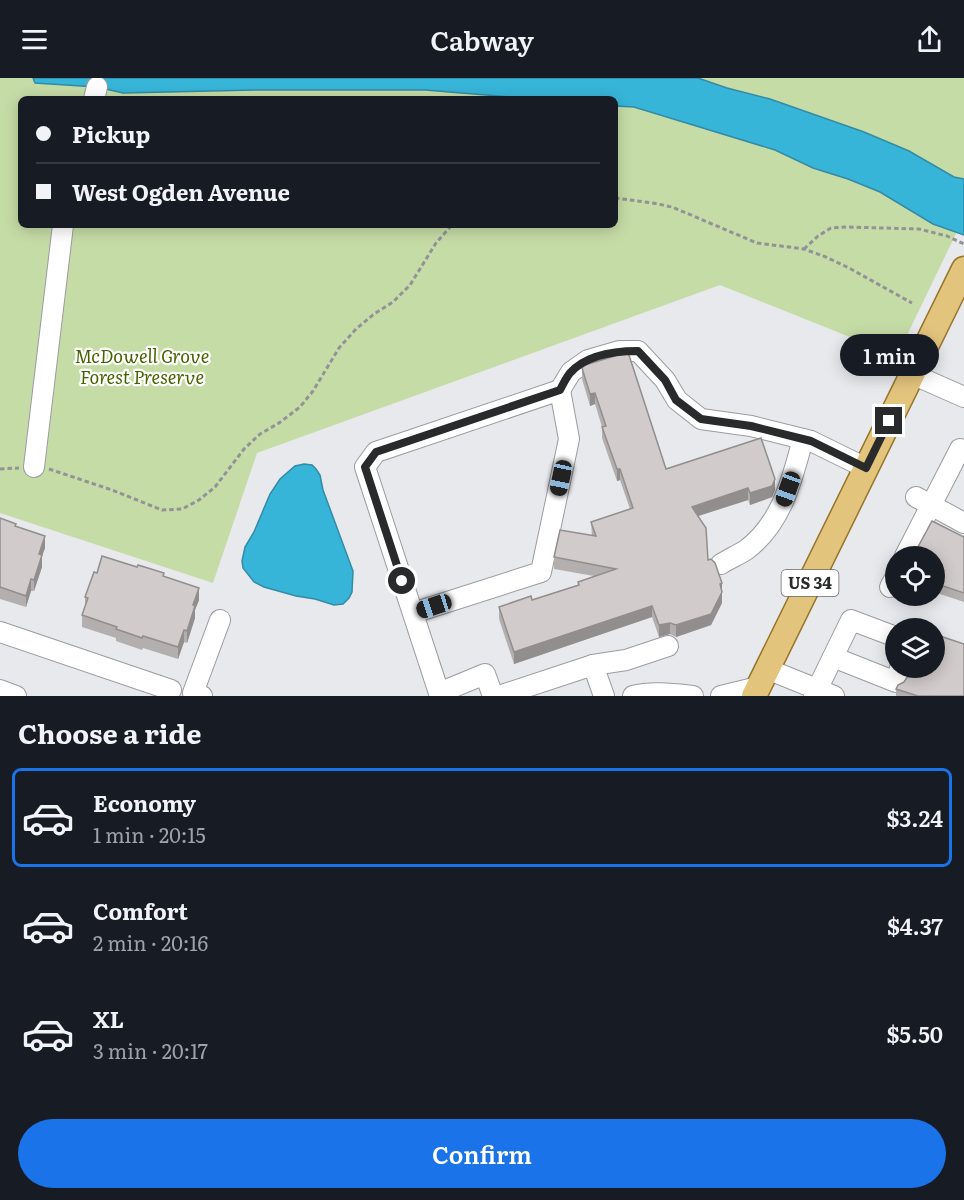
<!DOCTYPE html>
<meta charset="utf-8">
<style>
:root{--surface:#171b24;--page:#242831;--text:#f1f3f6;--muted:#9ea1a6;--line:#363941;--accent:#1a73e8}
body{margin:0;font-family:Literata,serif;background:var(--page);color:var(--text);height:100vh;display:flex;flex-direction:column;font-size:22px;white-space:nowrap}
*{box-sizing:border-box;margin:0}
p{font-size:20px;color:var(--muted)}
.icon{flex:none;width:33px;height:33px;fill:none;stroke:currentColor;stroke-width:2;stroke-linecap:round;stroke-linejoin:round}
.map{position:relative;height:618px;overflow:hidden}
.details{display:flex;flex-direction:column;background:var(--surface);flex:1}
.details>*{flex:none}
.guide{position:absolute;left:18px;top:18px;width:600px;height:132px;border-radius:9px;box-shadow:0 3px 15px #0003;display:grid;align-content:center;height:132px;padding:0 18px;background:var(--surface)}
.tools{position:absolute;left:885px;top:468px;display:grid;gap:12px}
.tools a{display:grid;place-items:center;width:60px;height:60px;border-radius:50%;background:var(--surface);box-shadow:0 3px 15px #0003;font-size:30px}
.end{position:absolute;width:27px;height:27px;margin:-14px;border:8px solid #292a2b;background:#fff;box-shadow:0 0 0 3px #fff}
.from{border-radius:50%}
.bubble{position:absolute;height:42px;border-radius:21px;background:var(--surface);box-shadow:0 3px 15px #0003;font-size:20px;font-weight:600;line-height:42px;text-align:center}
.car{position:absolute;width:18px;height:36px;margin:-18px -9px;border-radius:8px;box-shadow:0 0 4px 2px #0007;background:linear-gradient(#222 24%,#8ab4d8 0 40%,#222 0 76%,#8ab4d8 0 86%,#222 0)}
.guide b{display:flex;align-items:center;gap:21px;height:57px;font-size:22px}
.guide b+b{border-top:2px solid var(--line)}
.guide i{width:15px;height:15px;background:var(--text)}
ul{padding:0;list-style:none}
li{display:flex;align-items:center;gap:18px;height:99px;margin:0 12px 9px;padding:0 6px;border:3px solid transparent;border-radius:9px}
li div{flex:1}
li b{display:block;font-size:22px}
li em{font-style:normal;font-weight:600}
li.current{border-color:var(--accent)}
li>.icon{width:54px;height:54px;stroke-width:1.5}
h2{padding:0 18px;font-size:27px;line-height:72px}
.action{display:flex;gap:12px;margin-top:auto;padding:12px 18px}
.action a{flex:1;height:69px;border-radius:36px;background:var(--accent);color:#fff;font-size:24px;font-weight:600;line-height:69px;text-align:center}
header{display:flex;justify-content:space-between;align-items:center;height:78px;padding:0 18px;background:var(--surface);font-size:27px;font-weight:600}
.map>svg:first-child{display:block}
.green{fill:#c6dca6;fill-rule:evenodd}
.water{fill:#37b5d9;stroke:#338ba5;stroke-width:1.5}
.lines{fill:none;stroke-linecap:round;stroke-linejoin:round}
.minor-casing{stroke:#9a9ca0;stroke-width:22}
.major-casing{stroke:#967428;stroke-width:27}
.path{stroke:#929396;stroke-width:3;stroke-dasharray:4.5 3;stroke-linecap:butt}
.minor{stroke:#fff;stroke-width:20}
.major{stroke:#e3c47d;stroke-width:24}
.wall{fill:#b4afaf}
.shaded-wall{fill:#928e8e}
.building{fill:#d1cbcb;stroke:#928e8e;stroke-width:1.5}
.route{stroke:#292a2b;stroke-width:8}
.labels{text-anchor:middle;stroke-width:4.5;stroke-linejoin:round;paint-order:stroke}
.shield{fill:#fff;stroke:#696a6b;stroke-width:1.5}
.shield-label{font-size:16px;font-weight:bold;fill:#292a2b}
.park-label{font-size:18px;font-style:italic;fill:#476200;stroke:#fff}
</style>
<header><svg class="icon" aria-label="menu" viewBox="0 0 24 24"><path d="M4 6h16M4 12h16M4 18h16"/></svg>Cabway<svg class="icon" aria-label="share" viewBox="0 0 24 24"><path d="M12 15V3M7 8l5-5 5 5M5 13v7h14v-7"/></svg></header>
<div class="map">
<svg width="964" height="618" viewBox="0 0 964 618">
<rect width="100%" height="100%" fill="#e7e9ed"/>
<path class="green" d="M 0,0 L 964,0 L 964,139 L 897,278 L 720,207 L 257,375 L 213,505 L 0,435 ZM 21,21 L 615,21 L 615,147 L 21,147 Z"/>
<g class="water">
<path d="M 33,0 L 698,0 L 727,10 L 770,21 L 864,54 L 909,73 L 954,99 L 964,101 L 964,157 L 933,146 L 880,114 L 848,101 L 813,90 L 775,72 L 634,29 L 615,28 L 615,21 L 535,21 L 425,12 L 258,12 L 123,15 L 97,9 L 35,5 Z"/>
<path d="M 304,386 L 312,387 L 316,391 L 320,397 L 323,412 L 353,493 L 352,514 L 349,520 L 343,526 L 334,527 L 315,521 L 296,518 L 264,509 L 254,504 L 243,490 L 242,483 L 245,469 L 254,454 L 270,416 L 280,401 L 295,388 Z"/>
</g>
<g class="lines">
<defs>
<g id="minor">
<path d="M 94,21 L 97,9"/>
<path d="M 912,296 L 964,319"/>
<path d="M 560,312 L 571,294 L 588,282 L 619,273 L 638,273 L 665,302 L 677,322 L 701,341 L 751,348 L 811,363 L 866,390"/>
<path d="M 34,389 L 63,147"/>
<path d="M 916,419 L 964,445"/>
<path d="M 905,478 L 960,371 L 964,373"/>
<path d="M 721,486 C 729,481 738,477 746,472 C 782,445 792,402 803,361"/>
<path d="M 890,509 L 896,498"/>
<path d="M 413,535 L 541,494 L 569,361 L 560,312 L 376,374 L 365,389 L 439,615"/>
<path d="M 0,554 L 171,612"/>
<path d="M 833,579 L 896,604 L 900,590"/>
<path d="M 593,587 L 626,582 L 668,568"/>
<path d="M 767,591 L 834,618"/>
<path d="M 0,612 L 16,618"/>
<path d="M 202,618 L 193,615 L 220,542"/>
<path d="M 440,618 L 439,615 L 485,596 L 493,618"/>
<path d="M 499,618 L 593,587 L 604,618"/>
<path d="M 633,618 C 652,613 674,616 693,618"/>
<path d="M 721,618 L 758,609"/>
<path d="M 814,618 L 851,542 L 896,559"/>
</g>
<path id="major" d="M 754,618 L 964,191"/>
</defs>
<use href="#minor" class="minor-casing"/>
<use href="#major" class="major-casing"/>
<g class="path">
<path d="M 615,120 L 653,125 L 672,129 L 757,165 L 804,171 L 826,179 L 849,190 L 912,225"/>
<path d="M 804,171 L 818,158 L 831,150 L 847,149 L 919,151 L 947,158 L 964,166"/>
<path d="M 0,391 L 19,390"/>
<path d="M 49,391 L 112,412 L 162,432 L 182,431 L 199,422 L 215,409 L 244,371 L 260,356 L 279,345 L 300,329 L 313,313 L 339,270 L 356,251 L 374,236 L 393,224 L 410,207 L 436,165 L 452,147"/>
</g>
<use href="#minor" class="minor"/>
<use href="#major" class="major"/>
</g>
<g class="wall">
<path d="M 582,290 L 666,391 L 775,412 L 772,419 L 750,427 L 748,422 L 698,438 L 708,482 L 722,505 L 722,525 L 711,547 L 676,559 L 670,556 L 659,559 L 652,539 L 514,586 L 499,541 L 499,529 L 532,522 L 578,507 L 578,504 L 594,498 L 554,491 L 554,479 L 592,458 L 591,444 L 630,431 L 620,402 L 617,403 L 602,360 L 602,349 L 595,326 L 590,328 L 582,301 Z"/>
<path d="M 0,440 L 16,449 L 45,470 L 42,478 L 42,489 L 34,513 L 31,513 L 26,529 L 0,521 Z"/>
<path d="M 964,459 L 964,524 L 934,514 L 934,478 Z"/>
<path d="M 97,495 L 164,499 L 199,522 L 195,532 L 195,540 L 187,565 L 184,564 L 178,581 L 143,570 L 142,572 L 116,563 L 116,560 L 82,549 L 82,537 L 85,527 L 85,519 Z"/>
<path d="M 896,611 L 964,618 L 896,618 Z"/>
</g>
<g class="shaded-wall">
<path d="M 595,315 L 595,326 L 590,328 L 590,316 Z"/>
<path d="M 617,391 L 620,391 L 620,402 L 617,403 Z"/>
<path d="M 775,401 L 775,412 L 772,419 L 750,427 L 750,415 Z"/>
<path d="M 748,410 L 748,422 L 692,440 L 692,429 Z"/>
<path d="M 45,458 L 45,470 L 42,478 L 42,489 L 34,513 L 34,502 L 39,476 Z"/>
<path d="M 31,501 L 31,513 L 26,529 L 26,518 Z"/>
<path d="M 722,505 L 722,525 L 711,547 L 676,559 L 676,547 L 720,506 Z"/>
<path d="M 199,510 L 199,522 L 195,532 L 195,540 L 187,565 L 187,553 L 193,527 Z"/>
<path d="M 652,528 L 652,539 L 514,586 L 514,574 Z"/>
<path d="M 670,545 L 670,556 L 659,559 L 659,547 Z"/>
<path d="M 184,552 L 184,564 L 178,581 L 178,569 Z"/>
</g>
<g class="building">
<path d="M 628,274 L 666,391 L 761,360 L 775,401 L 772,408 L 750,415 L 748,410 L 692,429 L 706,450 L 708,482 L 711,481 L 715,485 L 722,505 L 720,506 L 722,514 L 711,536 L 676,547 L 670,545 L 659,547 L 652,528 L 514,574 L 499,529 L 531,518 L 532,522 L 579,507 L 578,504 L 616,491 L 554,479 L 560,452 L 596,458 L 591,444 L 633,430 L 620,391 L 617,391 L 602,349 L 606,348 L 595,315 L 590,316 L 582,290 L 585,287 Z"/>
<path d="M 0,440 L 16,446 L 15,448 L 45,458 L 39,476 L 42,477 L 34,502 L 31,501 L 26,518 L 0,509 Z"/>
<path d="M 932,443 L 964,459 L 964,515 L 934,505 L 934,478 L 913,478 Z"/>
<path d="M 102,478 L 137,489 L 138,487 L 164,495 L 163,498 L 199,510 L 193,527 L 195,528 L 187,553 L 184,552 L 178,569 L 143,558 L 142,560 L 116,551 L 117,549 L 82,537 L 88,520 L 85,519 L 94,494 L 97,495 Z"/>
<path d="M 934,556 L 964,566 L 964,618 L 918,618 L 896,611 L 898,607 L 904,604 L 908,598 L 910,590 L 934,590 Z"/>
</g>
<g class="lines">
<path class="route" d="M 402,503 L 365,389 L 376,374 L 560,312 C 563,306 566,300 570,295 C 586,277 616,273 638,273 L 665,302 L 676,322 L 701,341 L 751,348 L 811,363 L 866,390 L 889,343"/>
</g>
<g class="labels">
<rect class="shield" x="781.5" y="492" width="57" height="26" rx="4.5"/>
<g class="shield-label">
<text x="810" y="511">US 34</text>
</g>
<g class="park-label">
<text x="142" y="285">McDowell Grove<tspan x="142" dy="21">Forest Preserve</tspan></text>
</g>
</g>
</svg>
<div class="tools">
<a><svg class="icon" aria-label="locate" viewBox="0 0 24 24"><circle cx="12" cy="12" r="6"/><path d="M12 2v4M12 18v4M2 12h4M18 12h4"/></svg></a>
<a><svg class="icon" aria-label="layers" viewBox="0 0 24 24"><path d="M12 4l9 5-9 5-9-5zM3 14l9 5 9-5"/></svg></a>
</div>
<i class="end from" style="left:402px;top:503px"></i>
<i class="end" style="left:889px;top:343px"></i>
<div class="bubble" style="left:840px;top:256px;width:99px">1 min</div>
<i class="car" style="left:561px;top:400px;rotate:192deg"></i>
<i class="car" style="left:788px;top:411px;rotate:200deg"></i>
<i class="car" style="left:434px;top:528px;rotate:252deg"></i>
<div class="guide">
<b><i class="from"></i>Pickup</b>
<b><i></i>West Ogden Avenue</b>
</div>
</div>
<section class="details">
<h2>Choose a ride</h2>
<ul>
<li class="current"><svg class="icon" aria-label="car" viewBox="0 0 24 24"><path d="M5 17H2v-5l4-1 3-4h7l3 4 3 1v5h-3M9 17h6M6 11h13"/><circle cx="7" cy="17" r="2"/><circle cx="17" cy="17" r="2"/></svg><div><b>Economy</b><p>1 min · 20:15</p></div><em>$3.24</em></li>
<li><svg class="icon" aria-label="car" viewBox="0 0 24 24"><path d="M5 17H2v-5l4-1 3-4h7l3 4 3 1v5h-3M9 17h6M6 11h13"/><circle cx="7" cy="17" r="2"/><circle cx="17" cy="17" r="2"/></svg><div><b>Comfort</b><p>2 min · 20:16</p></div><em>$4.37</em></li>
<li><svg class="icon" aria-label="car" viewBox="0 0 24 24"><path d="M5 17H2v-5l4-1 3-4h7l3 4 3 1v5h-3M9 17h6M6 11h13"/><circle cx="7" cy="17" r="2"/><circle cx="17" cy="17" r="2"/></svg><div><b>XL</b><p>3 min · 20:17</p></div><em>$5.50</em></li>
</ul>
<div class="action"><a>Confirm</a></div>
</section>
